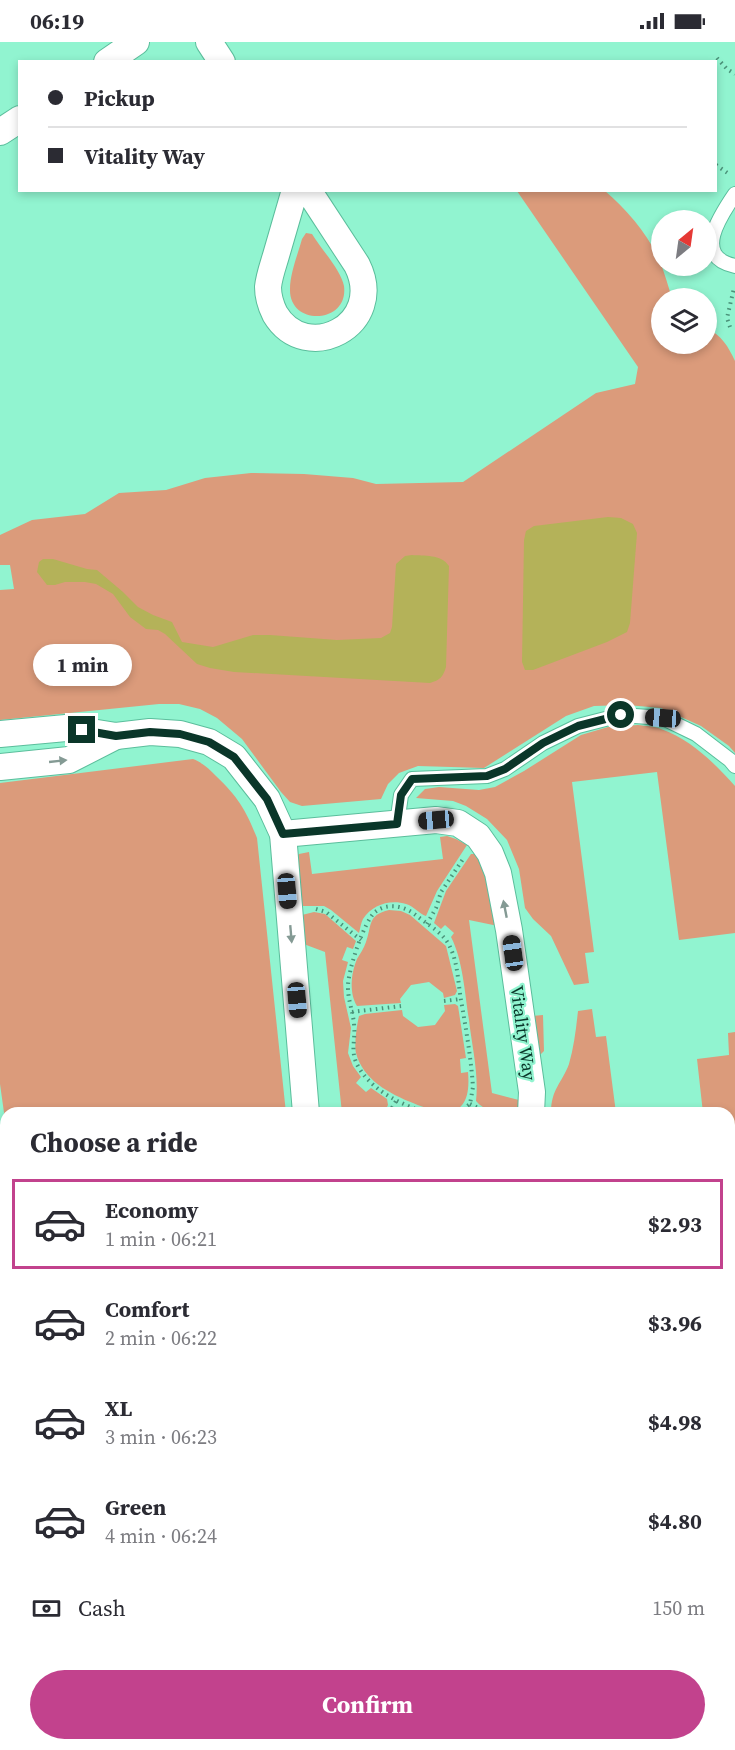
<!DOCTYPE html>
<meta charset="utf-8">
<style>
:root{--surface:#fff;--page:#f2f2f3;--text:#2b2b33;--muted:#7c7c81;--line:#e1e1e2;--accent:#c2428d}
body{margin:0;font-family:"Source Serif 4",serif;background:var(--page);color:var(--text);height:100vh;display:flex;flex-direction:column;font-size:22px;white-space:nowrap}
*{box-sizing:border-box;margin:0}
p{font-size:20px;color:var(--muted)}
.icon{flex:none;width:33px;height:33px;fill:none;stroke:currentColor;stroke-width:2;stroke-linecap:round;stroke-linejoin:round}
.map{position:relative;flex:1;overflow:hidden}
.details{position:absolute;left:0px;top:1065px;width:735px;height:644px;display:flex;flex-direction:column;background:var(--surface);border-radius:18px 18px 0 0;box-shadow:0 3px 9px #0003}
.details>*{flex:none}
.hud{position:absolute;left:18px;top:18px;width:699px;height:132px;border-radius:0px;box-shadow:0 3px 9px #0003;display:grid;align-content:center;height:132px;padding:0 30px;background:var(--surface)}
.needle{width:39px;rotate:29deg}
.tools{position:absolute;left:651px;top:168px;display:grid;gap:12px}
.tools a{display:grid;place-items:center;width:66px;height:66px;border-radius:50%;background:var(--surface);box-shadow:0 3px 9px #0003;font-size:30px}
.end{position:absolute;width:27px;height:27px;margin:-14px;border:8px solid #0a3629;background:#fff;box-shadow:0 0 0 3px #fff}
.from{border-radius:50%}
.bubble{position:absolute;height:42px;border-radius:21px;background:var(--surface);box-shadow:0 3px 9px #0003;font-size:20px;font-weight:700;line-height:42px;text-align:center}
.car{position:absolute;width:18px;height:36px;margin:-18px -9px;border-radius:8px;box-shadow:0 0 4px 2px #0007;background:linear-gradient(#222 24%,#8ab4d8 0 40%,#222 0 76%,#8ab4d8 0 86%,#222 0)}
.hud b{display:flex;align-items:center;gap:21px;height:57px;font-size:22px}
.hud b+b{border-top:2px solid var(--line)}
.hud i{width:15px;height:15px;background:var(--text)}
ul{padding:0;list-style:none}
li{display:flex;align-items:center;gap:18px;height:90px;margin:0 12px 9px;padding:0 18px;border:3px solid transparent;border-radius:0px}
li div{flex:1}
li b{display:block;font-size:22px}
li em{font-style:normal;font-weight:700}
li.on{border-color:var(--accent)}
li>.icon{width:54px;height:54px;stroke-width:1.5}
h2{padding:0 30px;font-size:27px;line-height:72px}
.pay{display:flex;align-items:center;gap:15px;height:66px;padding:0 30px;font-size:22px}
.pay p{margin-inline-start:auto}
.action{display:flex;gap:12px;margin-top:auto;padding:12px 30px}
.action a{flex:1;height:69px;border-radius:36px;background:var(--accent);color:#fff;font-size:24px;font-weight:700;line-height:69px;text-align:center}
.status{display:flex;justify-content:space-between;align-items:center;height:42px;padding:0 30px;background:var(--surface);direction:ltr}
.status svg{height:16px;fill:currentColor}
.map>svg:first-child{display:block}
.green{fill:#db9b7b}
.water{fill:#b4b259}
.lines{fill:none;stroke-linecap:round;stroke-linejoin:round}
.lane-casing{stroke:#5bbe9c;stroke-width:16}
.street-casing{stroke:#5bbe9c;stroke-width:28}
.secondary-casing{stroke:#5bbe9c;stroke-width:36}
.path{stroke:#4b9279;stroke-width:4;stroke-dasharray:1.5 4.5;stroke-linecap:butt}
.lane{stroke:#fff;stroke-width:14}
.street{stroke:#fff;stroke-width:26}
.secondary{stroke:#fff;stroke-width:33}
.oneway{fill:#849a94}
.route{stroke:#0a3629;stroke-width:8}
.labels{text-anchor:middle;stroke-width:4.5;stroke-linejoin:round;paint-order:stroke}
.street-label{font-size:18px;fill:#0a3629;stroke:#91f4d0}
</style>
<div class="status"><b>06:19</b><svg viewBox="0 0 49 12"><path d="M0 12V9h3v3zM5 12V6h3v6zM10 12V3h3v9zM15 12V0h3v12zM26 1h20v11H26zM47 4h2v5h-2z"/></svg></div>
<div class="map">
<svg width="735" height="1708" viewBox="0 0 735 1708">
<rect width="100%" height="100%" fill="#91f4d0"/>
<g class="green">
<path d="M 517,149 L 605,149 C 627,168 649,193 660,220 C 665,232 668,244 672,256 L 662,256 L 662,302 L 706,302 L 707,286 C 722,294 728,304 735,319 L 735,711 L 729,704 L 701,684 L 661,666 L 627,663 L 594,664 L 566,674 L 484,726 L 418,724 L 399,731 L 388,742 L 381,757 L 302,764 L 290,760 L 281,750 L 242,697 L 217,676 L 200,667 L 179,662 L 159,662 L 0,678 L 0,548 L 14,547 L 10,523 L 0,523 L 0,493 L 32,478 L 85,472 L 119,451 L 166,448 L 205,436 L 251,431 L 304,432 L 353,436 L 376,442 L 463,440 L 596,351 L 635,342 L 638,325 Z"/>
<path d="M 306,191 L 312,192 C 321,207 341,228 344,244 C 349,282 289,285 290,247 C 290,231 298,212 302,197 Z"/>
<path d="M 638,683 C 645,684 654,684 661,687 C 692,698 714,721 735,744 L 735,891 L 679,898 L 657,730 L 572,740 L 594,910 L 585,911 L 589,941 L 574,943 L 551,894 L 533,877 L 525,866 L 519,827 L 507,798 L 487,777 L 466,764 L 453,759 L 416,756 L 425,747 L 439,745 L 479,748 L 495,745 L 524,729 L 581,693 L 608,685 Z"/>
<path d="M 193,717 C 203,721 209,727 216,734 C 238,755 246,768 257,796 L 286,1071 L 6,1071 L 6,1085 L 0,1042 L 0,741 Z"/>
<path d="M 447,794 L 456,797 L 467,803 L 437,849 L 426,874 C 419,872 414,864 406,862 C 390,857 372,863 363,877 C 361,881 360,887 359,891 L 331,868 L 324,864 L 297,864 L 296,815 L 299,812 L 309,810 L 312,832 L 443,817 L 440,795 Z"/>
<path d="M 471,812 L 475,812 C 488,833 494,859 498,884 L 469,878 L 492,1051 L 519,1058 L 520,1071 C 505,1071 487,1072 476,1059 C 479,1032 472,1005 469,978 C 465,953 463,918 451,895 L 454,891 L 445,883 L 441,887 L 434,881 L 446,849 Z"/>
<path d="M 389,868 L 401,869 L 410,873 L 446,904 L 457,949 L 455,953 L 444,956 L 443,951 L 429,940 L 411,943 L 400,957 L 401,961 L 357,964 C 349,951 351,931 357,917 C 360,912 364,906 366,900 C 372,884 367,873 389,868 Z"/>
<path d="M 314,870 L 325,872 L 356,899 L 353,907 L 347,905 L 342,918 L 348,920 L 343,939 L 344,955 L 351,986 L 348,1011 L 353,1024 L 361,1035 L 356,1041 L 366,1050 L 371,1046 L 387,1057 L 388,1063 L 384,1071 L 342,1071 L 325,910 L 301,901 L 298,874 Z"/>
<path d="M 455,962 L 458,964 L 466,1016 L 460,1017 L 461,1031 L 468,1030 C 472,1075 448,1076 413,1061 C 390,1052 363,1038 356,1011 C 354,1003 357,982 359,974 L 365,972 L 402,968 L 403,974 L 418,985 L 435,983 L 445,969 L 444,963 Z"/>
<path d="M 592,967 L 596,995 L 606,994 L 616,1071 L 551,1071 C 551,1047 562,1041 569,1022 C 574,1005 576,987 578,969 Z"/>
<path d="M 543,973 L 544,1009 L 540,1013 L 538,1012 L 532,974 Z"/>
<path d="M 735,990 L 735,1221 L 729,1222 L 729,1071 L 703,1071 L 697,1017 L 729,1013 L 728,991 Z"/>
<path d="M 732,1365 L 735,1367 L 735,1416 L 729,1414 L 729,1366 Z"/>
<path d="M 729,1449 L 735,1452 L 735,1490 L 729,1491 Z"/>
<path d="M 0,1668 L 6,1668 L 6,1702 L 25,1703 L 26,1708 L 0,1708 Z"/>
<path d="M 677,1703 L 677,1708 L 433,1708 L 432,1703 Z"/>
</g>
<g class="water">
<path d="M 608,475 L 621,476 L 633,482 L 637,491 L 630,581 L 627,590 L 607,600 L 533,628 L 525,628 L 522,620 L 524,498 L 526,489 L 534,484 Z"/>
<path d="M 412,513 C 424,514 441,512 449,524 L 446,625 C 443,635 440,638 430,641 L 234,630 L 210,626 L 197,622 L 165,592 L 158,588 L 146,587 L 130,575 L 113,552 L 96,542 L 85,540 L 65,540 L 55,543 L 47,543 L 37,530 L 39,520 L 43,517 L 53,517 L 87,527 L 97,528 L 123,550 L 138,565 L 153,573 L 172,580 L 182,600 L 213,605 L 253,593 L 270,593 L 337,598 L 381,596 L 390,591 L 392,585 L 396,522 L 405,514 Z"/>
</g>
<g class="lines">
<defs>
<g id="lane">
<path d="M 735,152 C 720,174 692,215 735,224"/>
<path d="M 397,782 L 401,753 L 412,737 L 487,734 L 505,727 L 543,701 L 578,684 L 621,673 L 663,676 L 696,692 L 730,718 L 735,724"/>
<path d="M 0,1499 L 6,1498"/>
<path d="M 0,1647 L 6,1646"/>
</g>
<g id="street">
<path d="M 209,0 L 222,20"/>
<path d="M 107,20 L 136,0"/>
<path d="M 0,90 L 20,77"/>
<path d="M 295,148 C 289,169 283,190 277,210 C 274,221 269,234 268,245 C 268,255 271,264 275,272 C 306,324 387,283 357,223 L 308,148"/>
<path d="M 0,692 L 66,686 L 116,694 L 69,718 L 0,725"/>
<path d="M 116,694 L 150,690 L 180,692 L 209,700 L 234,715 L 267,757 L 283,792 L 306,1071"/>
<path d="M 283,792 L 436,778 L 458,781 L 478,794 L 490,811 L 498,831 L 509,888 L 532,1050 L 531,1071"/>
<path d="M 729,1433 L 735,1435"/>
</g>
<g id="secondary">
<path d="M 0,1315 L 6,1361"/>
<path d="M 55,1702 L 56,1708"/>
</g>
</defs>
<use href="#lane" class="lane-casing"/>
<use href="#street" class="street-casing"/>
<use href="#secondary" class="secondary-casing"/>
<g class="path">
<path d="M 717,16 L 727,27 L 735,32"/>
<path d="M 716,123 L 729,132"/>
<path d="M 730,285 L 727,276 L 734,246"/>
<path d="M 316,867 L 326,870 L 361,898"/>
<path d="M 427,882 L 436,866 L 441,850 L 463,817"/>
<path d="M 444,959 L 461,957"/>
<path d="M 352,970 L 401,964"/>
<path d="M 470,1062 L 489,1071"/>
<path d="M 389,1071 L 396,1059"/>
<path d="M 426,1071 C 401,1062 374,1050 359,1026 C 349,1009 356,1000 354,982 C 353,970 348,958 348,946 C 347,931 364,879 375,870 C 388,860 405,864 417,874 C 428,883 444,891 450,905 C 458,921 458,941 461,958 C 466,987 471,1016 473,1045 L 470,1062 L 458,1071"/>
</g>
<use href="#lane" class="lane"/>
<use href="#street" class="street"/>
<use href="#secondary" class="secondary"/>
</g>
<defs><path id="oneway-solid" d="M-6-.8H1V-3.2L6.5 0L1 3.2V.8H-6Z" transform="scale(1.5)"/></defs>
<g class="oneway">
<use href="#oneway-solid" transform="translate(58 719) rotate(-6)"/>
<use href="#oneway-solid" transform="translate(505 867) rotate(-101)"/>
<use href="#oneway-solid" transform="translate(291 892) rotate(85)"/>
</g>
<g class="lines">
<path class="route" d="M 82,688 L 116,694 L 150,690 L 180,692 L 209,700 L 234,715 L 267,757 L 283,792 L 397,782 L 401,753 L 412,737 L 487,734 L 505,727 L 543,701 L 578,684 L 621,673"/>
</g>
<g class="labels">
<g class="street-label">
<text transform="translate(523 991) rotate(82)" y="6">Vitality Way</text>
</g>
</g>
</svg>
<div class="tools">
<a><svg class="needle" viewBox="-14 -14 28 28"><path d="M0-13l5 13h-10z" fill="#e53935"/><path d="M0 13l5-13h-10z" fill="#7c7c81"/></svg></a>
<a><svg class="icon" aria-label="layers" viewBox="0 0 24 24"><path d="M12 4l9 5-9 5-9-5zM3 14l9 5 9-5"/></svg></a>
</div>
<i class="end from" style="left:621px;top:673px"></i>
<i class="end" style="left:82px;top:688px"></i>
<div class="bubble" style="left:33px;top:602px;width:99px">1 min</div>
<i class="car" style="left:663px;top:676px;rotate:274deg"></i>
<i class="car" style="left:436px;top:778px;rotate:265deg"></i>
<i class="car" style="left:287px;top:849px;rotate:175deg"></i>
<i class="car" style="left:513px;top:911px;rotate:352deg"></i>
<i class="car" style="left:297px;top:958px;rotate:175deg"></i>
<div class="hud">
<b><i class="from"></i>Pickup</b>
<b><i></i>Vitality Way</b>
</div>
<section class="details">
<h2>Choose a ride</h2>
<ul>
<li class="on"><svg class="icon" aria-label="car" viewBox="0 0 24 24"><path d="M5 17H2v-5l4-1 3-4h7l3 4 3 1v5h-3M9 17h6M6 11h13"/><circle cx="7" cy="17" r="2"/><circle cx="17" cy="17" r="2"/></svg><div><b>Economy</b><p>1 min · 06:21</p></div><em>$2.93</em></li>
<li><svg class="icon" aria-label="car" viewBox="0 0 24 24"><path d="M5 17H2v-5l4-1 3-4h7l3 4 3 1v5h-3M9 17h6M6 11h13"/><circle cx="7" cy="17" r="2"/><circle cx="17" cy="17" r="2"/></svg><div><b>Comfort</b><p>2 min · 06:22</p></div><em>$3.96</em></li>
<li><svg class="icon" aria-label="car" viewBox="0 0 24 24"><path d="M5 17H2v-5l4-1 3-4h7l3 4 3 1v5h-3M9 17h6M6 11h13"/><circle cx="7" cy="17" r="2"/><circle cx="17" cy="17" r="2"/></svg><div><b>XL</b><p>3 min · 06:23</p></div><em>$4.98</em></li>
<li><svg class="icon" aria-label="car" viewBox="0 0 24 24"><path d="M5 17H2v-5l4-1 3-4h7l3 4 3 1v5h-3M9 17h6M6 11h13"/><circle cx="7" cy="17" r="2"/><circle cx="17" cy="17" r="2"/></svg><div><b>Green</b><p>4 min · 06:24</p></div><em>$4.80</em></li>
</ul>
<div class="pay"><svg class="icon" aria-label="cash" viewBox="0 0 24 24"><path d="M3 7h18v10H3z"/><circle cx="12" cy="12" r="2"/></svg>Cash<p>150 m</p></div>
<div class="action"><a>Confirm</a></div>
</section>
</div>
